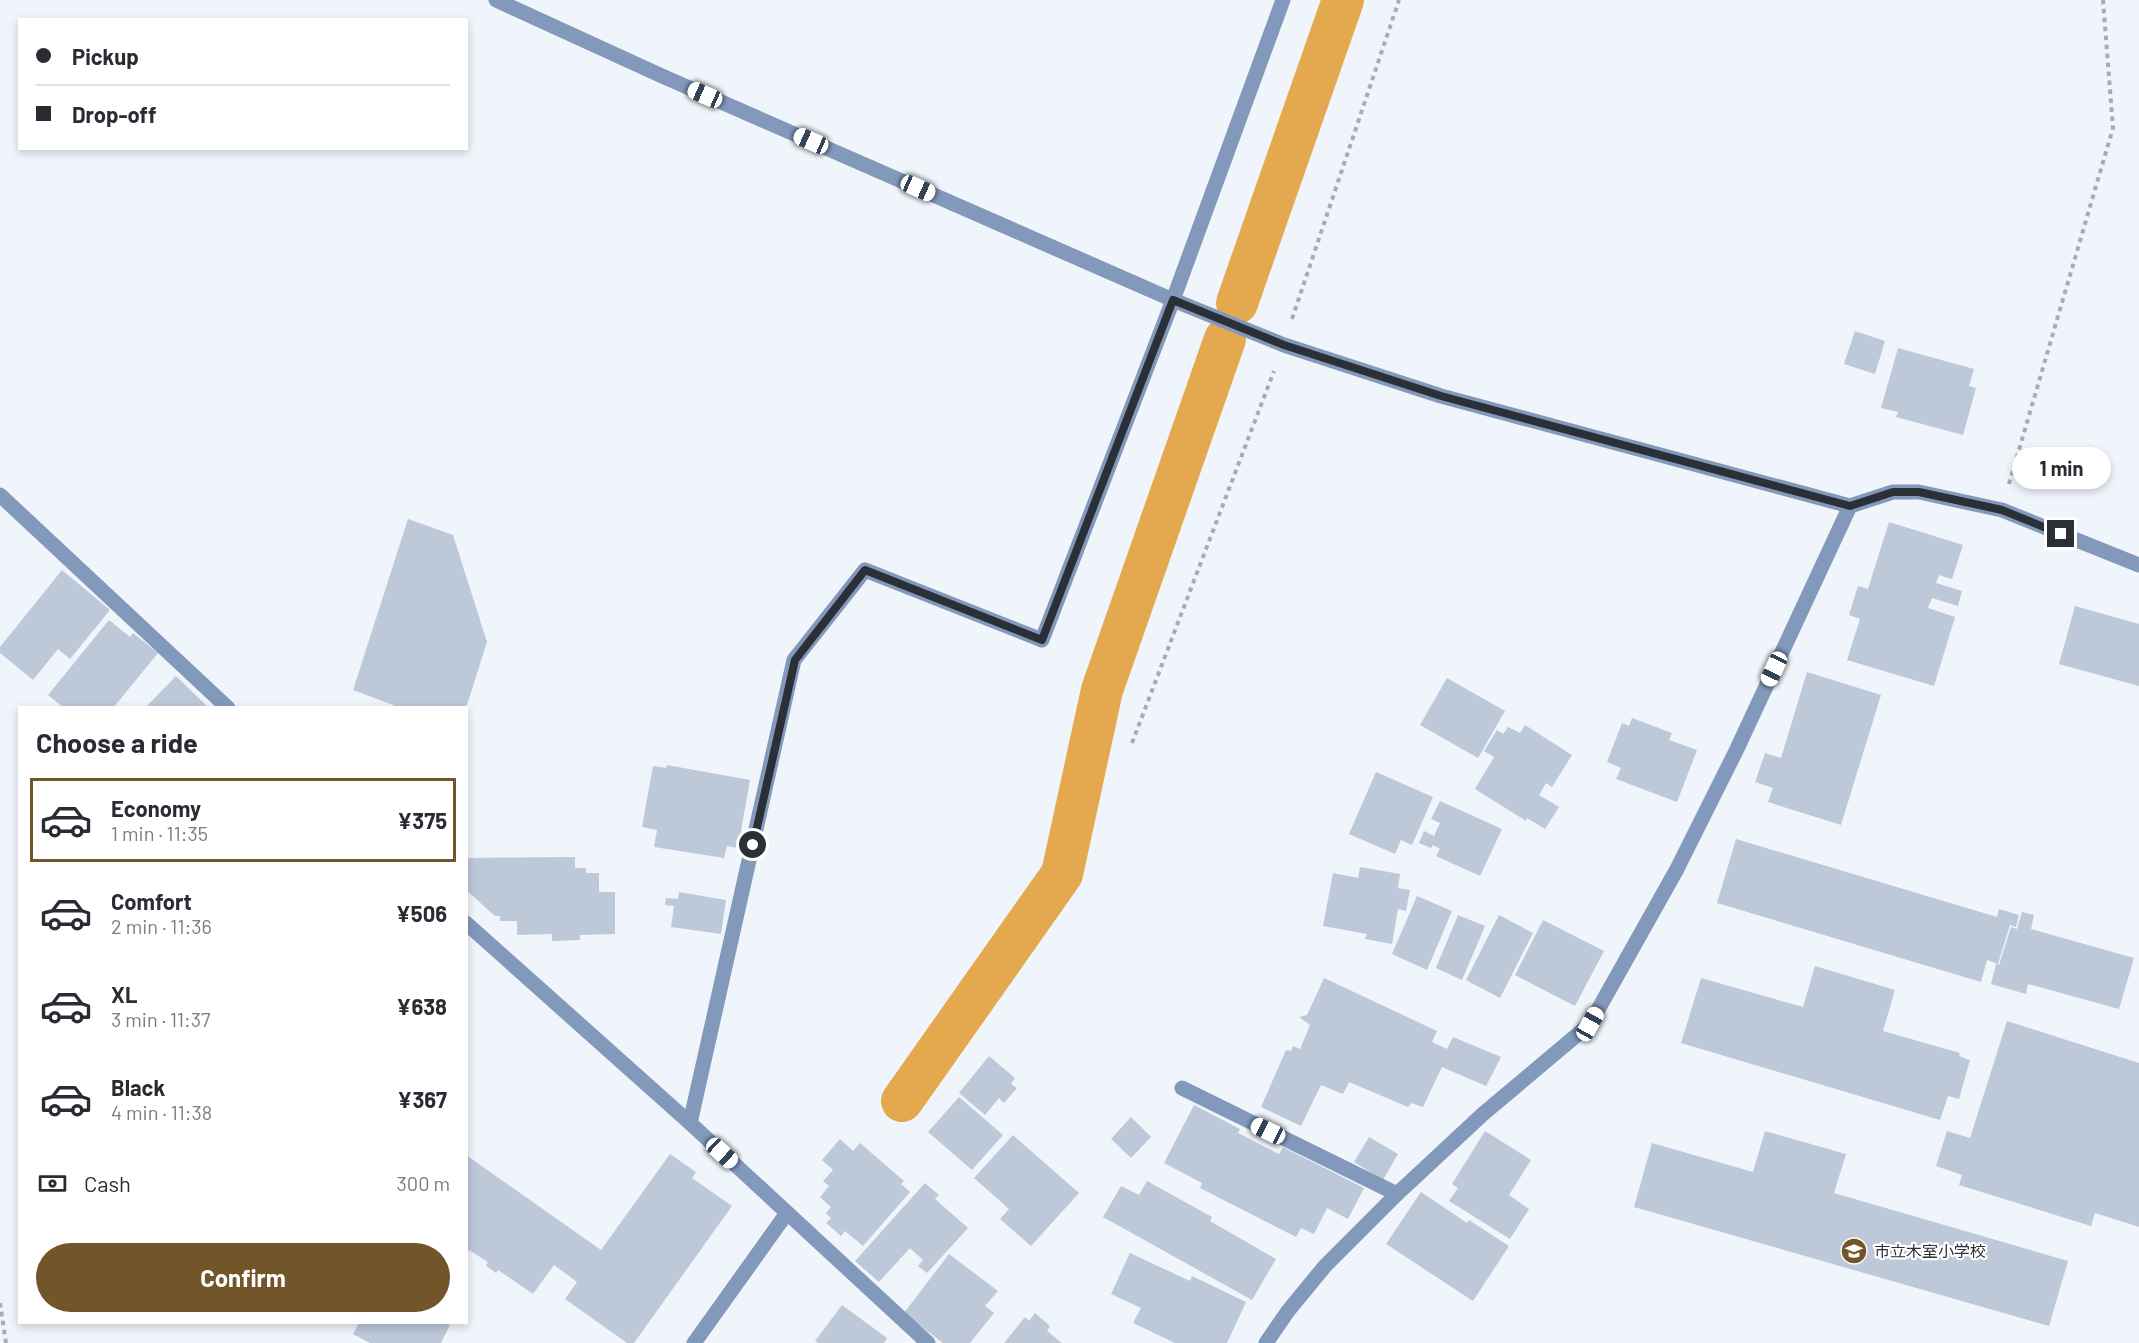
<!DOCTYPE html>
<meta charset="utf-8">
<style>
:root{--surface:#fff;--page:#f2f2f3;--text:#2b2b33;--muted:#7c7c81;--line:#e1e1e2;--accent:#725529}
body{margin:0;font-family:Barlow,"Noto Sans JP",sans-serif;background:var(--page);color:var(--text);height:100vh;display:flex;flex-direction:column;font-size:22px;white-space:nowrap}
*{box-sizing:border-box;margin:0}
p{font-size:20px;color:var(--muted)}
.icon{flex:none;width:33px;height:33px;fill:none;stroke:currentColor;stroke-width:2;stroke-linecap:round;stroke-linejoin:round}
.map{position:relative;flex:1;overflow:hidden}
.details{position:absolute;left:18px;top:706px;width:450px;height:618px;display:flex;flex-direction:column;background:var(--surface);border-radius:0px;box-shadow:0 3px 9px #0003}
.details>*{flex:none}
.banner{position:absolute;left:18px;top:18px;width:450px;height:132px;border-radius:0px;box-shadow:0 3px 9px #0003;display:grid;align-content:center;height:132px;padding:0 18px;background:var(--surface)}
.end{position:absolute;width:27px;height:27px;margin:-14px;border:8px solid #2b2f36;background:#fff;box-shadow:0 0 0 3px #fff}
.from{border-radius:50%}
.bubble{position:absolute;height:42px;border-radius:21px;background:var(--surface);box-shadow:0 3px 9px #0003;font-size:20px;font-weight:700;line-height:42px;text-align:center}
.car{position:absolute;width:18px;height:36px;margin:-18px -9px;border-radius:8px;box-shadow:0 0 4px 2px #0007;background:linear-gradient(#fff 24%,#345 0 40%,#fff 0 76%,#345 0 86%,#fff 0)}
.banner b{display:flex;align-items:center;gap:21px;height:57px;font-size:22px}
.banner b+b{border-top:2px solid var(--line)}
.banner i{width:15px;height:15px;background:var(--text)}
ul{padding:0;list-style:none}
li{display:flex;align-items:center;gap:18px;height:84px;margin:0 12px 9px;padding:0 6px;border:3px solid transparent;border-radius:0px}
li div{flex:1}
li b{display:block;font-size:22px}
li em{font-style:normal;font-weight:700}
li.current{border-color:var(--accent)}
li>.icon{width:54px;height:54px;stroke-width:1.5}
h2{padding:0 18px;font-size:27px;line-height:72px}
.pay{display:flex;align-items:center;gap:15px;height:66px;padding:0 18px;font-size:22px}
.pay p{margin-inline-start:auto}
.button{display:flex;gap:12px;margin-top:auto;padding:12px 18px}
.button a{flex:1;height:69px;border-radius:36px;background:var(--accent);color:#fff;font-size:24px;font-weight:700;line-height:69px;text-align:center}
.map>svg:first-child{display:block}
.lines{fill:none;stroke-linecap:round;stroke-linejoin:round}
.canal{stroke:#e4a94f;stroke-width:42}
.building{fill:#bdc8d8}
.path{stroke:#a7abb2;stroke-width:4;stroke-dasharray:4.5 4.5;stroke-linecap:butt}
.minor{stroke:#8399bc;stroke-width:15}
.route{stroke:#2b2f36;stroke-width:8}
.labels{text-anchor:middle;stroke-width:4.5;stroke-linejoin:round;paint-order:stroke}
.poi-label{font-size:16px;fill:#2b2f36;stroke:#fff;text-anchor:start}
</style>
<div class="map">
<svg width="2139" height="1343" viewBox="0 0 2139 1343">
<rect width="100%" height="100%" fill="#f0f5fb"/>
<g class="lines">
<g class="canal">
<path d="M 1237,303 L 1343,0"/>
<path d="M 902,1101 L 1062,874 L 1102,690 L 1225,339"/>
</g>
</g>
<g class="building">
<path d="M 1855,331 L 1885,341 L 1875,374 L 1844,364 Z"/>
<path d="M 1898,348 L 1974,369 L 1969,386 L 1976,388 L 1963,435 L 1896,417 L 1898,412 L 1881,408 Z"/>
<path d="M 408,519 L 453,535 L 487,642 L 466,708 L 401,708 L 353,690 Z"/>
<path d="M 1889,522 L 1963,545 L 1952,579 L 1939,575 L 1936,583 L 1962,591 L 1958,606 L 1932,598 L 1928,608 L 1955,617 L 1934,686 L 1847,660 L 1860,619 L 1849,615 L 1858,586 L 1868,589 Z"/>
<path d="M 62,570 L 110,610 L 70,659 L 58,649 L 33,680 L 0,653 L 0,647 Z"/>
<path d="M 2075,606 L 2139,624 L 2139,686 L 2059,664 Z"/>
<path d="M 109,620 L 130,637 L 133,633 L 158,653 L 113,708 L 64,708 L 48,695 Z"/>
<path d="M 1807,672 L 1881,695 L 1841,825 L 1768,802 L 1773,788 L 1755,782 L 1765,753 L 1781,758 Z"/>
<path d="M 176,676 L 209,708 L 186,708 L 184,706 L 182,708 L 145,708 Z"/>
<path d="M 1447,678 L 1505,711 L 1478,758 L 1420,725 Z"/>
<path d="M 1632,718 L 1672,733 L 1669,740 L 1697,750 L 1677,802 L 1616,779 L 1621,768 L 1607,762 L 1622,723 L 1629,726 Z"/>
<path d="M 1525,725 L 1572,755 L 1552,787 L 1546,783 L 1539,795 L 1559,807 L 1545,829 L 1527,818 L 1526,821 L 1475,789 L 1494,757 L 1484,751 L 1497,730 L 1503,734 L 1508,727 L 1520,733 Z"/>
<path d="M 667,765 L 750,780 L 738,848 L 727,846 L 724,858 L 654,847 L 657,830 L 642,827 L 653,766 L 666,768 Z"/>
<path d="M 1376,772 L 1433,797 L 1412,845 L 1401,840 L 1395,854 L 1349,834 Z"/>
<path d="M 1440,801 L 1502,829 L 1480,876 L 1436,856 L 1440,849 L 1433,845 L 1431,848 L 1419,843 L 1424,831 L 1434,836 L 1440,823 L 1431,819 Z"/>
<path d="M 1736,839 L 1997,917 L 1999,909 L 2019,915 L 2016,927 L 2010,925 L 1998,964 L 1987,960 L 1981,982 L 1717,903 Z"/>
<path d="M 575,857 L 575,868 L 586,868 L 586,873 L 599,873 L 599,892 L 615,892 L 615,934 L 580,935 L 580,940 L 552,941 L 552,934 L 517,935 L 517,921 L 500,921 L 500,916 L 495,916 L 466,890 L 466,858 Z"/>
<path d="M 1360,867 L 1400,874 L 1398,888 L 1410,890 L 1406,911 L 1398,909 L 1392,944 L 1365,939 L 1367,934 L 1323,926 L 1333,873 L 1358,878 Z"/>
<path d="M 679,892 L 726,900 L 721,934 L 671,927 L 674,906 L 665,905 L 666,898 L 678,899 Z"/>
<path d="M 1417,896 L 1452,911 L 1427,970 L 1392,954 Z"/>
<path d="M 2022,912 L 2034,915 L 2031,929 L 2134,958 L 2119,1009 L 2028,984 L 2026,994 L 1991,984 L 1996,964 L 1999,965 L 2011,927 L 2017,929 Z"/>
<path d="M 1458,915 L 1485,926 L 1462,980 L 1436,968 Z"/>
<path d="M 1499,915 L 1533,933 L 1500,998 L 1466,980 Z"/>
<path d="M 1543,920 L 1604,951 L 1575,1006 L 1515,975 Z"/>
<path d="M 1815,966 L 1895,990 L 1883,1031 L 1960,1053 L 1959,1056 L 1970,1060 L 1959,1099 L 1948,1096 L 1940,1120 L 1681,1043 L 1701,978 L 1803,1007 Z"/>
<path d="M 1324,978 L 1437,1031 L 1432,1042 L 1447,1049 L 1453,1037 L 1501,1057 L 1486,1086 L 1442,1067 L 1423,1107 L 1412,1103 L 1408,1107 L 1349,1082 L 1343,1094 L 1321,1085 L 1301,1126 L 1261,1107 L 1286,1050 L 1291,1051 L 1293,1046 L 1300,1049 L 1310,1025 L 1299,1017 L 1307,1015 Z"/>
<path d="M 2007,1021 L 2139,1063 L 2139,1227 L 2095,1213 L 2091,1226 L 1959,1185 L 1962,1175 L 1936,1166 L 1947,1131 L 1970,1138 Z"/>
<path d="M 989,1056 L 1015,1078 L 1011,1084 L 1017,1088 L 1004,1103 L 999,1098 L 985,1115 L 959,1093 Z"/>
<path d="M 959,1097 L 1003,1135 L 972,1170 L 928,1132 Z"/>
<path d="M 1194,1105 L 1240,1129 L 1238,1133 L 1279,1154 L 1283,1147 L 1364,1188 L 1348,1219 L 1327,1208 L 1314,1234 L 1301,1228 L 1296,1237 L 1200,1188 L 1202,1183 L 1164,1163 Z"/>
<path d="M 1131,1117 L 1151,1137 L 1131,1158 L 1111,1139 Z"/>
<path d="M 1485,1131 L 1531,1160 L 1509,1195 L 1529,1209 L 1510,1239 L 1449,1201 L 1458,1188 L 1452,1184 Z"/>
<path d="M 1765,1131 L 1846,1154 L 1834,1193 L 2068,1261 L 2049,1326 L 1634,1207 L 1652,1143 L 1753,1172 Z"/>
<path d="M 1013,1135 L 1079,1193 L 1031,1246 L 1000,1219 L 1009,1209 L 974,1178 Z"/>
<path d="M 1369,1137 L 1398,1154 L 1383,1180 L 1354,1162 Z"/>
<path d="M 840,1139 L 853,1151 L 860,1143 L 904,1181 L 901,1184 L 910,1192 L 863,1246 L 845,1231 L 841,1236 L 826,1223 L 831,1218 L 826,1213 L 831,1207 L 820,1197 L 829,1186 L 823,1181 L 833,1170 L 822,1160 Z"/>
<path d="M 670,1154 L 696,1172 L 692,1178 L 732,1206 L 634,1343 L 627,1343 L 565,1299 L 577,1282 L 554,1265 L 533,1294 L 498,1270 L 496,1273 L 486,1266 L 488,1262 L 469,1250 L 466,1253 L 466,1155 L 601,1250 Z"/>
<path d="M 1147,1181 L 1212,1217 L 1210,1221 L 1276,1259 L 1252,1300 L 1103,1217 L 1121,1186 L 1139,1195 Z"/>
<path d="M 925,1183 L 939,1195 L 935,1199 L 968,1228 L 927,1273 L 918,1266 L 923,1260 L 910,1248 L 879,1282 L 855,1261 Z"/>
<path d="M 1421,1192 L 1467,1223 L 1469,1220 L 1509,1246 L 1473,1301 L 1386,1244 Z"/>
<path d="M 1130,1253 L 1190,1281 L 1192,1276 L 1246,1302 L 1227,1343 L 1175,1343 L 1133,1323 L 1141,1308 L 1111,1294 Z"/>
<path d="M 949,1254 L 998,1291 L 985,1306 L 994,1313 L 970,1343 L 943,1343 L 904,1313 Z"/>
<path d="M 842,1305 L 887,1338 L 884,1343 L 818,1343 L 815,1341 Z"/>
<path d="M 1035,1313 L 1050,1326 L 1047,1331 L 1062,1343 L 1004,1343 L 1025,1317 L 1029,1321 Z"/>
<path d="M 359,1323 L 446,1323 L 450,1325 L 441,1343 L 370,1343 L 353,1334 Z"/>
</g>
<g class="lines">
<g class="path">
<path d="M 1292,319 L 1399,0"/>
<path d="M 2009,484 L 2113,128 L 2103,0"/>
<path d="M 1132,743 L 1274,371"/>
<path d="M 0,1303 L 6,1343"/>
</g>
<g class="minor">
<path d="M 496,0 L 662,76 L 1173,300 L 1284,345 L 1441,396 L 1850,506 L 1893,492 L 1919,492 L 2002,510 L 2139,565"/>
<path d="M 0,495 L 228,708"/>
<path d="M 466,923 L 690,1123 L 928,1343"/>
<path d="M 1182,1088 L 1397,1194"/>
<path d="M 690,1123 L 794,660 L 865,570 L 1042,640 L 1173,300 L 1283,0"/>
<path d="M 694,1343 L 787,1213"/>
<path d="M 1266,1343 L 1288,1311 L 1325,1266 L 1397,1194 L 1483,1114 L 1590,1024 L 1677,869 L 1736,751 L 1850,506"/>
</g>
</g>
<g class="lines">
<path class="route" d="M 753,845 L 795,660 L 865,570 L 1042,640 L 1173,300 L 1284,345 L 1441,396 L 1850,506 L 1893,492 L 1919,492 L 2002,510 L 2061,534"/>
</g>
<defs>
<symbol id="school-disc" viewBox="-11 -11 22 22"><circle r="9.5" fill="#725529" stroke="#fff"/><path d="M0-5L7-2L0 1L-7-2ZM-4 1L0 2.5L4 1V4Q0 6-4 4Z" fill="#fff"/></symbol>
</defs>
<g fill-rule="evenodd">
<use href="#school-disc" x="1839" y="1236" width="30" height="30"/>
</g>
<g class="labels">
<g class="poi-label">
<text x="1874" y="1257">市立木室小学校</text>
</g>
</g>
</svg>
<i class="end from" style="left:753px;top:845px"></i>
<i class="end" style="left:2061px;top:534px"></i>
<div class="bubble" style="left:2012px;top:447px;width:99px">1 min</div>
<i class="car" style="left:705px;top:95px;rotate:294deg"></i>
<i class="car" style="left:811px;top:141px;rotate:294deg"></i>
<i class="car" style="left:918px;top:188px;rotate:114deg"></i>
<i class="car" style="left:1774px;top:669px;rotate:205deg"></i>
<i class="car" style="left:1590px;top:1024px;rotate:29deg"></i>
<i class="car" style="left:1268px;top:1131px;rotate:296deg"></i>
<i class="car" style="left:722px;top:1153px;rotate:133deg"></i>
<div class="banner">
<b><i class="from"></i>Pickup</b>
<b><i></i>Drop-off</b>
</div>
<section class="details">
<h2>Choose a ride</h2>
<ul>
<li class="current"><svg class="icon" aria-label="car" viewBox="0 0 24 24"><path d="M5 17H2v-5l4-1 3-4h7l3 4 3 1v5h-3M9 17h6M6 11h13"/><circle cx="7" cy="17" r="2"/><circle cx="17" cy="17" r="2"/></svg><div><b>Economy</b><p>1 min · 11:35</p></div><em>¥375</em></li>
<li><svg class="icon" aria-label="car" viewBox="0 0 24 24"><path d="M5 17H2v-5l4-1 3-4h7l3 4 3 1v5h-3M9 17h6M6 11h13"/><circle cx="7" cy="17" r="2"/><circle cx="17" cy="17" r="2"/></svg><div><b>Comfort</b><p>2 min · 11:36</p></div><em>¥506</em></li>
<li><svg class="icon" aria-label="car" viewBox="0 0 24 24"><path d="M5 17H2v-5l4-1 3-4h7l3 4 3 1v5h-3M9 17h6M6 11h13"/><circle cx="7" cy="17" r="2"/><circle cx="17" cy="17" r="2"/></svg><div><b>XL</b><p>3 min · 11:37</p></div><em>¥638</em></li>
<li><svg class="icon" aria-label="car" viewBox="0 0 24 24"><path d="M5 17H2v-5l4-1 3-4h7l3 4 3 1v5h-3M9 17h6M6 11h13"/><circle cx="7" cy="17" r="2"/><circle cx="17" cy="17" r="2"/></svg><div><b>Black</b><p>4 min · 11:38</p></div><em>¥367</em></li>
</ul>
<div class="pay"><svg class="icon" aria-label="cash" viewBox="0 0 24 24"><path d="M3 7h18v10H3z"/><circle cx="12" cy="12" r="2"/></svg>Cash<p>300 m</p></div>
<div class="button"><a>Confirm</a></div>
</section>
</div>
